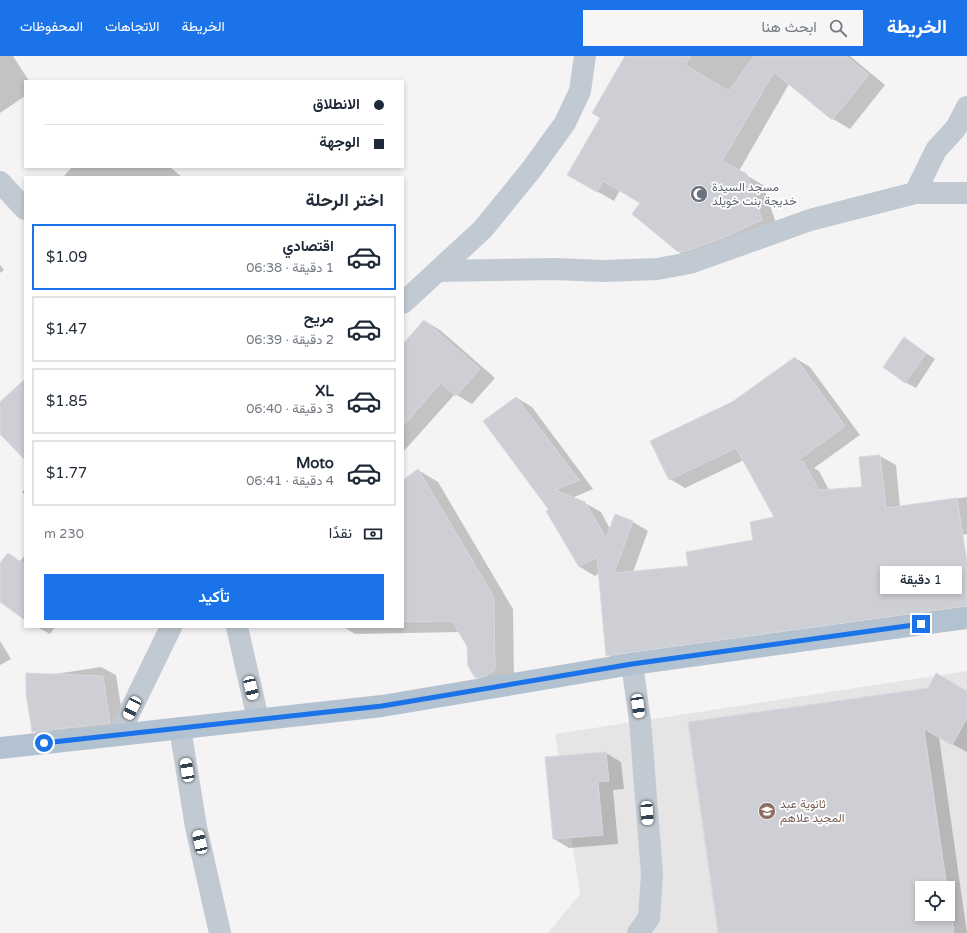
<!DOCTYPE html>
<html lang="ar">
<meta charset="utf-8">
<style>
:root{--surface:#fff;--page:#f6f6f7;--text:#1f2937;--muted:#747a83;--line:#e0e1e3;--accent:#1a73e8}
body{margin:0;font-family:"Varela Round",Vazirmatn,sans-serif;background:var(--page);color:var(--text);direction:rtl;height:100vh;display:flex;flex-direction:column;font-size:15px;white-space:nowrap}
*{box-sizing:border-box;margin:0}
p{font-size:13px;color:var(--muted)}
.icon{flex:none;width:22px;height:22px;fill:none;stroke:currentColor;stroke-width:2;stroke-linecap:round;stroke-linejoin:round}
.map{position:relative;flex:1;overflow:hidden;direction:ltr}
.details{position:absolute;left:24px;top:120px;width:380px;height:452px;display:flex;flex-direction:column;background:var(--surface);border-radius:0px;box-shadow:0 2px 6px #0003;direction:rtl}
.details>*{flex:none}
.banner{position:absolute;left:24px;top:24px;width:380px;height:88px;border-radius:0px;box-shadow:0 2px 6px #0003;direction:rtl;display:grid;align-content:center;height:88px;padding:0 20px;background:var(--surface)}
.tools{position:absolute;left:915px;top:825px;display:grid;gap:8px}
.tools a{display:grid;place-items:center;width:40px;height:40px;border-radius:0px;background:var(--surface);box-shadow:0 2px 6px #0003;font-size:20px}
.end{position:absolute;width:18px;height:18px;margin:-9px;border:5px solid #1a73e8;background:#fff;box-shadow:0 0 0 2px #fff}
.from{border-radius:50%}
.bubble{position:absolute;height:28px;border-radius:0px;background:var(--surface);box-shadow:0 2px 6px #0003;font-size:13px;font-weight:600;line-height:28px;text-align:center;direction:rtl}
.car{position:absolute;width:12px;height:24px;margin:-12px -6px;border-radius:5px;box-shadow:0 0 3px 1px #0007;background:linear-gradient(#fff 24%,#345 0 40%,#fff 0 76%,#345 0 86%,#fff 0)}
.banner b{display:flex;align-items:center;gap:14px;height:38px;font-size:15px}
.banner b+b{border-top:1px solid var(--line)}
.banner i{width:10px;height:10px;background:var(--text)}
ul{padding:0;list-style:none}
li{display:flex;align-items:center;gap:12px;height:66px;margin:0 8px 6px;padding:0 12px;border:2px solid var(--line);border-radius:0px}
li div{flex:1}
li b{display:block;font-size:15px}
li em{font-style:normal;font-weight:600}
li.on{border-color:var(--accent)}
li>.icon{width:36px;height:36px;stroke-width:1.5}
h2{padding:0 20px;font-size:18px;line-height:48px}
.pay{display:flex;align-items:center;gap:10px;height:44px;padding:0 20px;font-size:15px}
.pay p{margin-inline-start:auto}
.cta{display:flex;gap:8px;margin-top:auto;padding:8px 20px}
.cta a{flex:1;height:46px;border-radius:0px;background:var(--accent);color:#fff;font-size:16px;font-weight:600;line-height:46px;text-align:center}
header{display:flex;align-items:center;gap:24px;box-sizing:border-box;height:56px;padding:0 20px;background:var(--accent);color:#fff}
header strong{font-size:19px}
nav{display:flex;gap:22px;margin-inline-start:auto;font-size:14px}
.search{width:280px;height:36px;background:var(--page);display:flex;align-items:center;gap:10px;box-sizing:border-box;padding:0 14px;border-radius:0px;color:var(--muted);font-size:15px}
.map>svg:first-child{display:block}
.education{fill:#e6e4e5;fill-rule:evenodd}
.shadow{fill:#0003;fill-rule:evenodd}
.building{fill:#cdcfd5;stroke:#d7d9de}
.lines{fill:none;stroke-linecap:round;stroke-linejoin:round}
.minor{stroke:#c1cad2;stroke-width:22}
.major{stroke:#b3c2d1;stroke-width:22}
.route{stroke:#1a73e8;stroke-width:5}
.labels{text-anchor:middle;stroke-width:3.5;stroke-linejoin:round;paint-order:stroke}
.worship-label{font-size:12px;fill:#5b616d;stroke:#fff;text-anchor:start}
.education-label{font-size:12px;fill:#785e54;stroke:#fff;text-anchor:start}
</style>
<header>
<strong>الخريطة</strong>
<div class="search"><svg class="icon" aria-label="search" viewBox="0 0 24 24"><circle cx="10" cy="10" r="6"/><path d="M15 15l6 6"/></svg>ابحث هنا</div>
<nav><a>الخريطة</a><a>الاتجاهات</a><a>المحفوظات</a></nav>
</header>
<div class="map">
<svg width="967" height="877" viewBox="0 0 967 877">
<rect width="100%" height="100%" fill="#f5f3f3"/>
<path class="education" d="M 967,615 L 967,877 L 548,877 L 580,838 L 555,678 ZM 922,832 L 948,832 L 948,858 L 922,858 Z"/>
<g class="shadow">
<path d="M 0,0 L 13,0 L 29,25 L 25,25 L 25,40 L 0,57 Z"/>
<path d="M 626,0 L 850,0 L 885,29 L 850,73 L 833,63 L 789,28 L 739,115 L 763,129 L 778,173 L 696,206 L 679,196 L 641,146 L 620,134 L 614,145 L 568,119 L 601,61 Z"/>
<path d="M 72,111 L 170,111 L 182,121 L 63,121 Z"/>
<path d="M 0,209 L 4,214 L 0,217 Z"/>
<path d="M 425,265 L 440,274 L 495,322 L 472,348 L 455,338 L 403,396 L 403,289 Z"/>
<path d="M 914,289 L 935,303 L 916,332 L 905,326 Z"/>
<path d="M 795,302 L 810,311 L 860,379 L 814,412 L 819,415 L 829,434 L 863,431 L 860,402 L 880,400 L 896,409 L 900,451 L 967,441 L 967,478 L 890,492 L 893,513 L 967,504 L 967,560 L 623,608 L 607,599 L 599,517 L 595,520 L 580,511 L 548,455 L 550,454 L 517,342 L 532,351 L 593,433 L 572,442 L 585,447 L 601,456 L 610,473 L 616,459 L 633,466 L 648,475 L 633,516 L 689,511 L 755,484 L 776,462 L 744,404 L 685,432 L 670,423 L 732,347 Z"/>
<path d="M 418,414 L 438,426 L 513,553 L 514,626 L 505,631 L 488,621 L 488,623 L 496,633 L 476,621 L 468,590 L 460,576 L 355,578 L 344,571 L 403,571 L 403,426 Z"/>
<path d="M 25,432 L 25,439 L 22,436 Z"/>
<path d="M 8,498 L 20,505 L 25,499 L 25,563 L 0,544 L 0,509 Z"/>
<path d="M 37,571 L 55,571 L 50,578 Z"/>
<path d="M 0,585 L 11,603 L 0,609 Z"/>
<path d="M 101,611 L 116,619 L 125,675 L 48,684 L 33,675 L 49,619 Z"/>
<path d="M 967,636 L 967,696 L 939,681 L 967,877 L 719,877 L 689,666 ZM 922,832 L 948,832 L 948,858 L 922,858 Z"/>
<path d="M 606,697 L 621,706 L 624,733 L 613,734 L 618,788 L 569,792 L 554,783 Z"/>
</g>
<g class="building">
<path d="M 625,0 L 691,0 L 685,9 L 729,35 L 754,0 L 846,0 L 869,19 L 832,64 L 774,16 L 722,105 L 747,118 L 762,164 L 723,182 L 687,195 L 678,196 L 632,158 L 640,147 L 603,125 L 597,136 L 567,119 L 600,62 L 592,57 Z"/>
<path d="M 424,264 L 480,313 L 456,340 L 441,327 L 403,370 L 403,288 Z"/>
<path d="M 904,281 L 926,297 L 905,327 L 883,311 Z"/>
<path d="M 795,301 L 845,370 L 796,406 L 803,405 L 819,434 L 862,431 L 859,401 L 880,399 L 886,452 L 957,442 L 967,506 L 967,550 L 606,600 L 597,501 L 579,511 L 546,455 L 549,454 L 483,365 L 516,341 L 579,424 L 555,434 L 585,446 L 606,482 L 615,458 L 633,465 L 614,517 L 688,510 L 686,496 L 753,484 L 750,466 L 774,461 L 736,392 L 669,424 L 650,385 L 732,346 Z"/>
<path d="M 25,323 L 25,404 L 0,378 L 0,346 Z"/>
<path d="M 418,413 L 494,541 L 495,614 L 485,620 L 475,622 L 468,610 L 467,590 L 452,565 L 403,566 L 403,424 Z"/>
<path d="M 8,497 L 25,509 L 25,564 L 0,546 L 0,507 Z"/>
<path d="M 26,617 L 103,620 L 110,667 L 32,676 L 26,637 Z"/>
<path d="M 936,617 L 967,635 L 967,662 L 952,689 L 924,673 L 947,832 L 922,832 L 922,858 L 948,858 L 948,837 L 954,877 L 718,877 L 688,666 L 928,632 Z"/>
<path d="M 606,696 L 609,725 L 598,726 L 603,779 L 553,783 L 545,701 Z"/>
</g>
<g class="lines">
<g class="minor">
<path d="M 0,126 L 25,153"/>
<path d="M 915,137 L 967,137"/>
<path d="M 438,215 L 555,213 L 603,215 L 657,213 L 690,207 L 810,164 L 915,137 L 936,94 L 956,72 L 967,51"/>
<path d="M 403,247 L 483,173 L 531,114 L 565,67 L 580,35 L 585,0"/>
<path d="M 237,571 L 258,663"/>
<path d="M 632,608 L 640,665 L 652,818 L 649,862 L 638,877"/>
<path d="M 180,672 L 196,771 L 220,877"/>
<path d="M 119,678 L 171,571"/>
</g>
<path class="major" d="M 0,692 L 382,650 L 632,608 L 967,562"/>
</g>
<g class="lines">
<path class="route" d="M 44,687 L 382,650 L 632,608 L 921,568"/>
</g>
<defs>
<symbol id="mosque-disc" viewBox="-11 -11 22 22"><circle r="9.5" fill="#6b7280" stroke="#fff"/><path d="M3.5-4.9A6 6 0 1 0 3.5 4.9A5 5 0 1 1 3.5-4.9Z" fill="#fff"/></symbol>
<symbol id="school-disc" viewBox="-11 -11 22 22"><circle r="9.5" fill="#8d6e63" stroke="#fff"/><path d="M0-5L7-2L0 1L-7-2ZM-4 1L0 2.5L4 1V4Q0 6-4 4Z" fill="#fff"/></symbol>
</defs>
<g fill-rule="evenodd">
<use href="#mosque-disc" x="689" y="128" width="20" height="20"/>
<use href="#school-disc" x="757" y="745" width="20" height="20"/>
</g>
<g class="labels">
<g class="worship-label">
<text x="712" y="135">مسجد السيدة<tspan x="712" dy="14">خديجة بنت خويلد</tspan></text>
</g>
<g class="education-label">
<text x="780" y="752">ثانوية عبد<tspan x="780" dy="14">المجيد علاهم</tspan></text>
</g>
</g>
</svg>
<div class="tools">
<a><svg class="icon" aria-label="locate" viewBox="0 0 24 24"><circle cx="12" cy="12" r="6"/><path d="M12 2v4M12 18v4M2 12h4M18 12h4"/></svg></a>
</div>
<i class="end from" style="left:44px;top:687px"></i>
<i class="end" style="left:921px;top:568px"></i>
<div class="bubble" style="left:880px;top:510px;width:82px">1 دقيقة</div>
<i class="car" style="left:251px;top:632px;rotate:167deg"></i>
<i class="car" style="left:638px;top:650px;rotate:172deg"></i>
<i class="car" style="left:132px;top:652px;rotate:206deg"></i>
<i class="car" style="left:187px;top:714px;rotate:351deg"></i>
<i class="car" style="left:647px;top:757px;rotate:176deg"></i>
<i class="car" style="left:200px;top:786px;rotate:347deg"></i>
<div class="banner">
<b><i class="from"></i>الانطلاق</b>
<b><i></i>الوجهة</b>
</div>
<section class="details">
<h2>اختر الرحلة</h2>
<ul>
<li class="on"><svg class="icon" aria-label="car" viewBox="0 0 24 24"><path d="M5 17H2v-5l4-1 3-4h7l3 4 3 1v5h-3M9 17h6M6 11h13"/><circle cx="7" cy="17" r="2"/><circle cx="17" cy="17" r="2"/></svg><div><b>اقتصادي</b><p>1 دقيقة · 06:38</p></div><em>$1.09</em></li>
<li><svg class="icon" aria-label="car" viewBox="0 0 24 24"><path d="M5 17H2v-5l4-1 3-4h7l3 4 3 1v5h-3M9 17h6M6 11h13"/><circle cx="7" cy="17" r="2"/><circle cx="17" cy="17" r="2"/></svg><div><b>مريح</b><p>2 دقيقة · 06:39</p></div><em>$1.47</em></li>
<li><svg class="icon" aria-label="car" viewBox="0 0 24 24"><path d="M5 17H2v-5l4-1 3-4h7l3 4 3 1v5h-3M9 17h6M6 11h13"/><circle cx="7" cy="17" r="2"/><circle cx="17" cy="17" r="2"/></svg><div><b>XL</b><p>3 دقيقة · 06:40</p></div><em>$1.85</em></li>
<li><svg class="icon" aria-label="car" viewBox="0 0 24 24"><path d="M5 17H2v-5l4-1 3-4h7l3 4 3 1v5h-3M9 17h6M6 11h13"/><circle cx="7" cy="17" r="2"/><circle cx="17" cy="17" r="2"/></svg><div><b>Moto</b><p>4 دقيقة · 06:41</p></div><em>$1.77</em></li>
</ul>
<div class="pay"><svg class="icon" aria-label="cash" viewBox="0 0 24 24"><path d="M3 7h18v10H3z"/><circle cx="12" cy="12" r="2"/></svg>نقدًا<p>230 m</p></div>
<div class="cta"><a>تأكيد</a></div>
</section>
</div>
